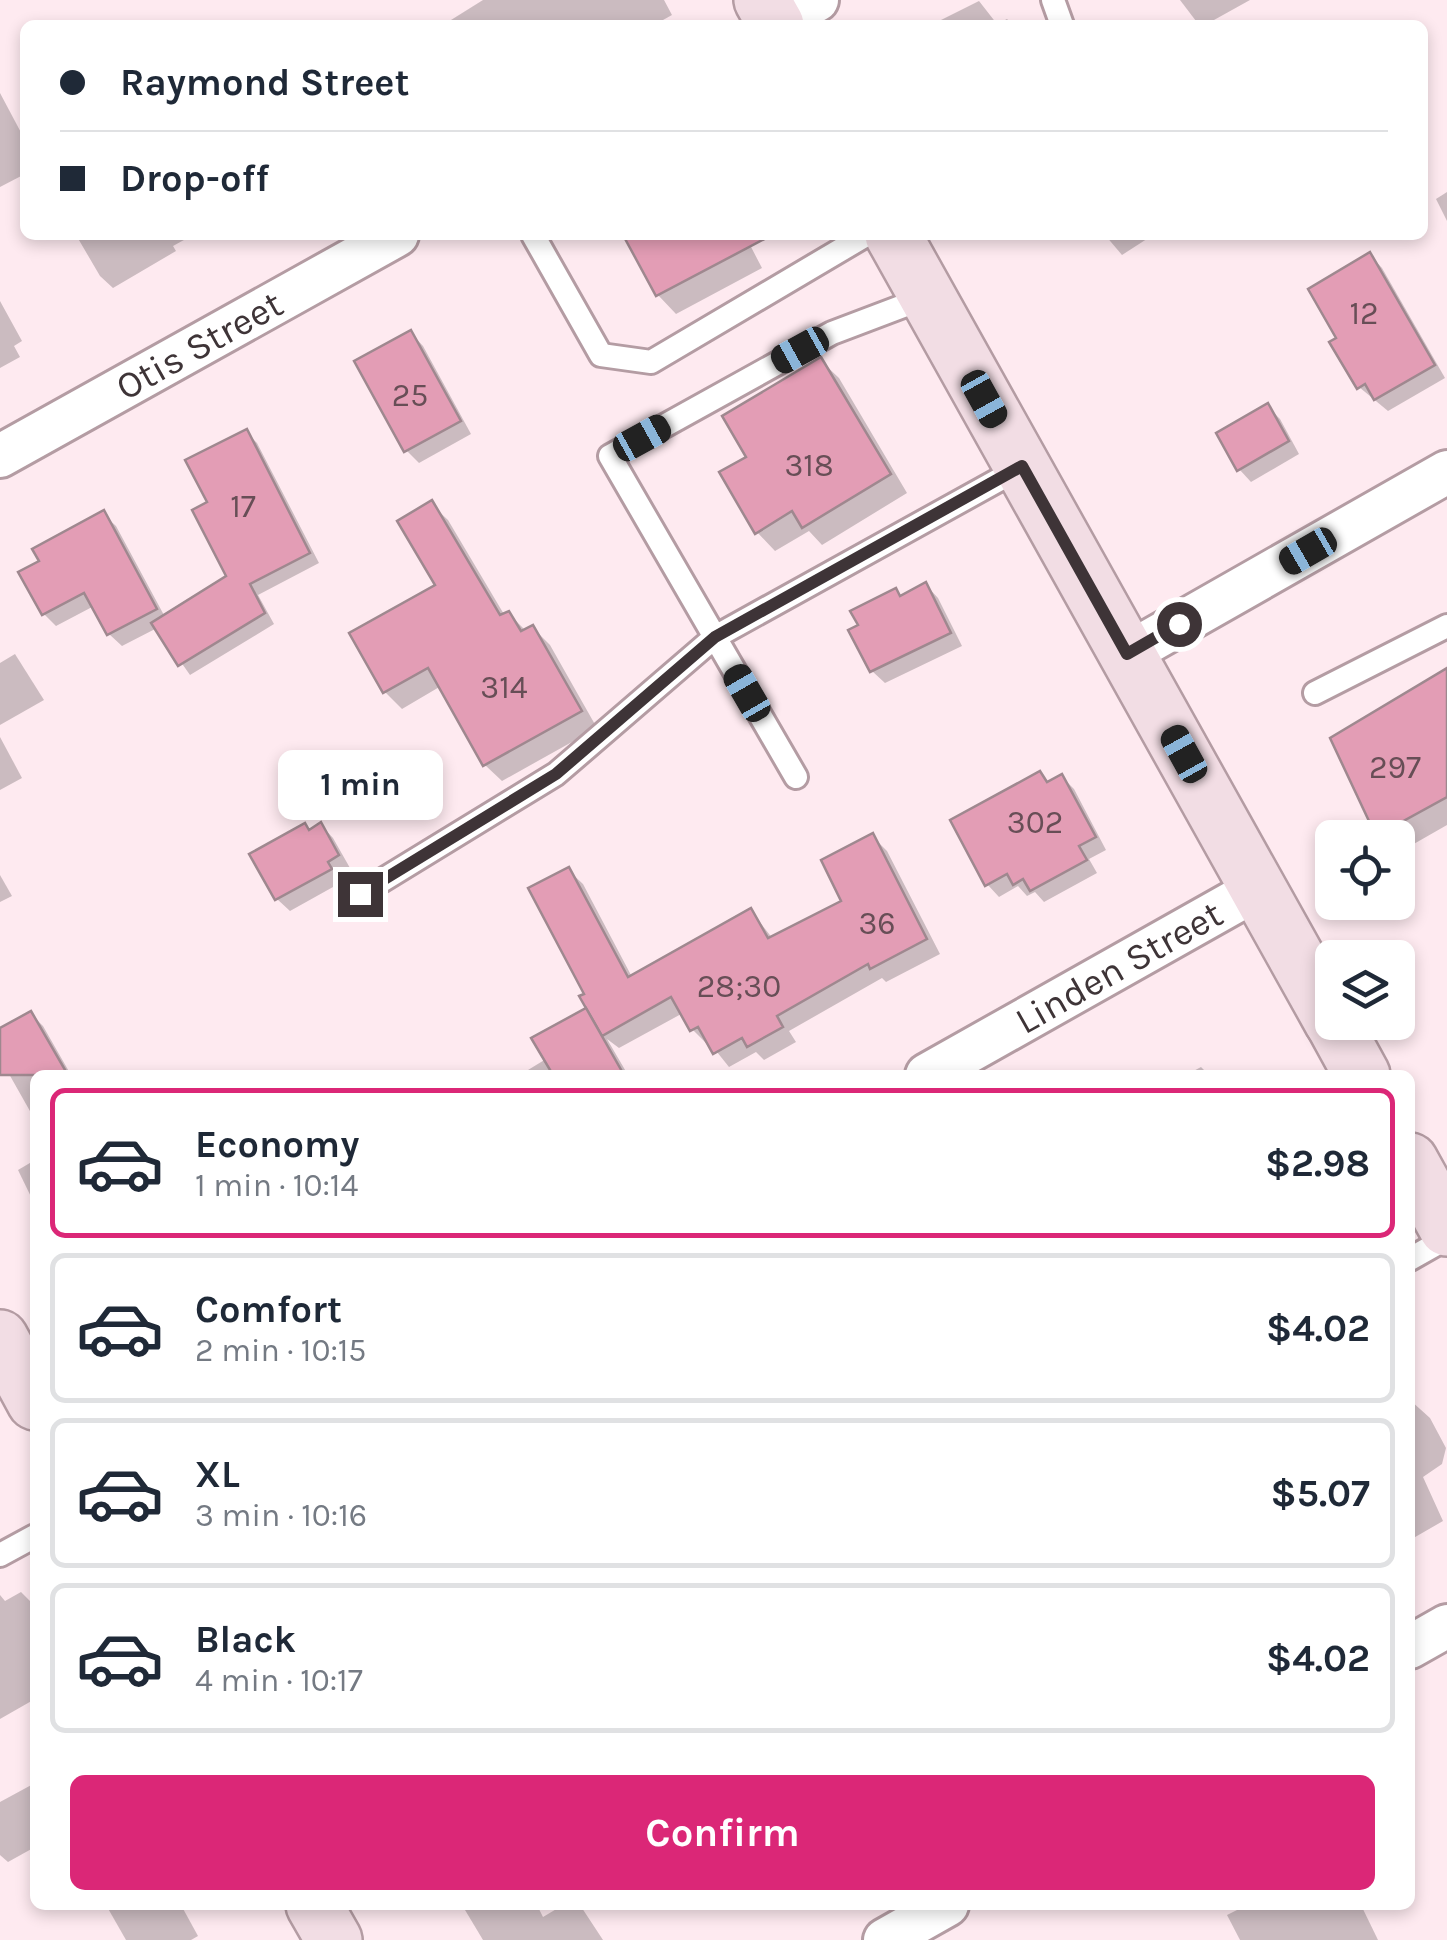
<!DOCTYPE html>
<meta charset="utf-8">
<style>
:root{--surface:#fff;--page:#f2f2f3;--text:#1f2937;--muted:#747a83;--line:#e0e1e3;--accent:#db2777}
body{margin:0;font-family:Karla,sans-serif;background:var(--page);color:var(--text);height:100vh;display:flex;flex-direction:column;font-size:38px;white-space:nowrap}
*{box-sizing:border-box;margin:0}
p{font-size:32px;color:var(--muted)}
.icon{flex:none;width:55px;height:55px;fill:none;stroke:currentColor;stroke-width:2;stroke-linecap:round;stroke-linejoin:round}
.map{position:relative;flex:1;overflow:hidden}
.details{position:absolute;left:30px;top:1070px;width:1385px;height:840px;display:flex;flex-direction:column;background:var(--surface);border-radius:15px;box-shadow:0 5px 15px #0003}
.details>*{flex:none}
.banner{position:absolute;left:20px;top:20px;width:1408px;height:220px;border-radius:15px;box-shadow:0 5px 15px #0003;display:grid;align-content:center;height:220px;padding:0 40px;background:var(--surface)}
.buttons{position:absolute;left:1315px;top:820px;display:grid;gap:20px}
.buttons a{display:grid;place-items:center;width:100px;height:100px;border-radius:15px;background:var(--surface);box-shadow:0 5px 15px #0003;font-size:50px}
.end{position:absolute;width:45px;height:45px;margin:-22px;border:12px solid #3e3437;background:#fff;box-shadow:0 0 0 5px #fff}
.from{border-radius:50%}
.bubble{position:absolute;height:70px;border-radius:15px;background:var(--surface);box-shadow:0 5px 15px #0003;font-size:32px;font-weight:700;line-height:70px;text-align:center}
.car{position:absolute;width:30px;height:60px;margin:-30px -15px;border-radius:12px;box-shadow:0 0 8px 2px #0007;background:linear-gradient(#222 24%,#8ab4d8 0 40%,#222 0 76%,#8ab4d8 0 86%,#222 0)}
.banner b{display:flex;align-items:center;gap:35px;height:95px;font-size:38px}
.banner b+b{border-top:2px solid var(--line)}
.banner i{width:25px;height:25px;background:var(--text)}
ul{padding:18px 0 0;list-style:none}
li{display:flex;align-items:center;gap:30px;height:150px;margin:0 20px 15px;padding:0 20px;border:5px solid var(--line);border-radius:15px}
li div{flex:1}
li b{display:block;font-size:38px}
li em{font-style:normal;font-weight:700}
li.on{border-color:var(--accent)}
li>.icon{width:90px;height:90px;stroke-width:1.5}
.primary-button{display:flex;gap:20px;margin-top:auto;padding:20px 40px}
.primary-button a{flex:1;height:115px;border-radius:15px;background:var(--accent);color:#fff;font-size:40px;font-weight:700;line-height:115px;text-align:center}
.map>svg:first-child{display:block}
.shadow{fill:#0003}
.building{fill:#e39db5;stroke:#9f888f;stroke-width:2.5}
.lines{fill:none;stroke-linecap:round;stroke-linejoin:round}
.lane-casing{stroke:#b49ca3;stroke-width:28}
.street-casing{stroke:#b49ca3;stroke-width:48}
.secondary-casing{stroke:#b49ca3;stroke-width:60}
.lane{stroke:#fff;stroke-width:22}
.street{stroke:#fff;stroke-width:42}
.secondary{stroke:#f2dde4;stroke-width:55}
.route{stroke:#3e3437;stroke-width:12}
.labels{text-anchor:middle;stroke-width:9;stroke-linejoin:round;paint-order:stroke}
.number-label{font-size:32px;fill:#674e56}
.street-label{font-size:38px;fill:#3e3437;stroke:#fdfdfd}
</style>
<div class="map">
<svg width="1447" height="1940" viewBox="0 0 1447 1940">
<rect width="100%" height="100%" fill="#feeaf0"/>
<g class="shadow">
<path d="M 483,0 L 664,0 L 672,15 L 654,25 L 443,25 Z"/>
<path d="M 1180,0 L 1250,0 L 1205,25 L 1199,25 Z"/>
<path d="M 979,1 L 997,24 L 1007,19 L 1013,25 L 944,25 L 941,20 Z"/>
<path d="M 0,93 L 25,140 L 25,174 L 0,187 Z"/>
<path d="M 1447,192 L 1447,221 L 1436,199 Z"/>
<path d="M 76,235 L 193,235 L 173,246 L 176,251 L 113,288 L 100,276 Z"/>
<path d="M 625,235 L 768,235 L 750,245 L 762,268 L 676,314 L 658,295 Z"/>
<path d="M 1105,235 L 1153,235 L 1122,255 Z"/>
<path d="M 1370,255 L 1382,268 L 1445,378 L 1388,411 L 1359,387 L 1339,338 Z"/>
<path d="M 0,301 L 22,341 L 14,346 L 20,357 L 0,368 Z"/>
<path d="M 411,333 L 423,346 L 471,434 L 419,463 L 406,450 Z"/>
<path d="M 820,360 L 839,378 L 907,493 L 822,545 L 809,531 L 775,551 L 757,532 L 749,458 Z"/>
<path d="M 1267,406 L 1280,419 L 1299,454 L 1251,482 L 1239,469 Z"/>
<path d="M 246,432 L 257,443 L 319,563 L 258,595 L 274,624 L 190,675 L 157,628 L 122,646 L 109,634 L 94,606 L 56,626 L 44,614 L 42,562 L 103,514 L 116,526 L 165,617 L 230,577 Z"/>
<path d="M 431,504 L 448,520 L 505,616 L 509,614 L 526,631 L 533,628 L 550,645 L 597,728 L 502,781 L 485,765 L 441,686 L 402,709 L 385,692 L 439,586 Z"/>
<path d="M 926,585 L 938,598 L 962,646 L 885,683 L 872,671 L 862,626 L 896,591 L 902,597 Z"/>
<path d="M 15,654 L 44,700 L 0,725 L 0,663 Z"/>
<path d="M 1447,670 L 1447,825 L 1398,853 L 1398,838 L 1379,835 L 1333,739 Z"/>
<path d="M 0,737 L 22,778 L 0,790 Z"/>
<path d="M 1040,774 L 1049,783 L 1062,777 L 1074,789 L 1106,850 L 1089,859 L 1097,873 L 1044,902 L 1035,892 L 1027,896 L 1018,886 L 999,897 L 987,884 Z"/>
<path d="M 321,825 L 333,838 L 350,868 L 339,875 L 342,882 L 290,911 L 277,899 L 253,855 Z"/>
<path d="M 873,837 L 887,851 L 940,954 L 886,982 L 882,978 L 789,1031 L 796,1042 L 764,1060 L 756,1052 L 729,1067 L 709,1042 L 707,1044 L 692,1029 L 683,1013 L 619,1048 L 607,1039 L 628,1075 L 531,1075 L 528,1070 L 546,1059 L 593,1019 L 568,870 L 583,884 L 632,977 L 751,911 L 773,939 L 845,902 Z"/>
<path d="M 0,875 L 12,896 L 0,902 Z"/>
<path d="M 31,1014 L 43,1026 L 71,1075 L 35,1075 L 35,1120 L 0,1058 L 0,1031 Z"/>
<path d="M 1201,1067 L 1209,1075 L 1186,1075 Z"/>
<path d="M 35,1160 L 35,1205 L 18,1170 Z"/>
<path d="M 1410,1400 L 1430,1418 L 1446,1448 L 1442,1464 L 1423,1477 L 1443,1521 L 1410,1540 Z"/>
<path d="M 21,1592 L 35,1606 L 35,1699 L 0,1719 L 0,1595 L 5,1601 Z"/>
<path d="M 35,1783 L 35,1847 L 8,1862 L 0,1855 L 0,1802 Z"/>
<path d="M 106,1905 L 181,1905 L 198,1936 L 191,1940 L 126,1940 Z"/>
<path d="M 462,1905 L 537,1905 L 543,1917 L 563,1905 L 580,1905 L 603,1940 L 483,1940 Z"/>
<path d="M 1247,1905 L 1361,1905 L 1378,1940 L 1240,1940 L 1227,1915 Z"/>
</g>
<g class="building">
<path d="M 623,235 L 772,235 L 656,296 Z"/>
<path d="M 1370,252 L 1435,365 L 1374,400 L 1365,384 L 1357,389 L 1329,342 L 1336,338 L 1308,289 Z"/>
<path d="M 411,330 L 461,421 L 404,452 L 354,361 Z"/>
<path d="M 821,357 L 891,474 L 802,528 L 792,511 L 755,534 L 719,472 L 746,457 L 722,416 Z"/>
<path d="M 1268,403 L 1289,441 L 1237,471 L 1216,433 Z"/>
<path d="M 247,429 L 310,553 L 250,584 L 265,613 L 178,666 L 151,623 L 226,576 L 192,510 L 207,502 L 185,460 Z"/>
<path d="M 432,500 L 500,615 L 509,611 L 521,631 L 533,625 L 582,711 L 483,766 L 428,668 L 383,693 L 349,633 L 435,585 L 397,521 Z"/>
<path d="M 104,510 L 157,609 L 107,635 L 84,593 L 42,615 L 18,572 L 39,561 L 32,549 Z"/>
<path d="M 926,582 L 951,633 L 870,672 L 848,630 L 858,625 L 850,611 L 896,588 L 900,596 Z"/>
<path d="M 1447,668 L 1447,797 L 1376,836 L 1330,738 Z"/>
<path d="M 1040,771 L 1047,782 L 1062,774 L 1096,837 L 1079,846 L 1087,860 L 1030,891 L 1023,879 L 1013,885 L 1007,874 L 985,886 L 950,820 Z"/>
<path d="M 321,822 L 339,855 L 328,862 L 332,869 L 275,900 L 249,854 L 305,823 L 309,830 Z"/>
<path d="M 873,833 L 927,939 L 870,969 L 868,964 L 777,1016 L 783,1027 L 747,1047 L 742,1038 L 713,1054 L 698,1027 L 690,1031 L 671,997 L 602,1036 L 579,996 L 584,994 L 528,888 L 569,867 L 628,977 L 751,908 L 768,938 L 841,901 L 821,860 Z"/>
<path d="M 586,1008 L 624,1075 L 553,1075 L 531,1038 Z"/>
<path d="M 31,1011 L 68,1075 L 0,1075 L 0,1028 Z"/>
</g>
<g class="lines">
<defs>
<g id="lane">
<path d="M 1053,0 L 1062,25"/>
<path d="M 533,235 L 601,355 L 651,362 L 866,235"/>
<path d="M 1315,693 L 1447,626"/>
<path d="M 796,777 L 610,456 L 832,333 L 927,297"/>
<path d="M 360,894 L 556,774 L 715,637 L 1022,467"/>
<path d="M 1410,1259 L 1447,1238"/>
<path d="M 0,1555 L 35,1536"/>
</g>
<g id="street">
<path d="M 773,25 L 817,0"/>
<path id="s1" d="M 0,456 L 397,235"/>
<path d="M 1127,654 L 1447,472"/>
<path id="s2" d="M 927,1075 L 1259,888"/>
<path d="M 1410,1647 L 1447,1626"/>
<path d="M 885,1940 L 947,1905"/>
</g>
<g id="secondary">
<path d="M 762,0 L 776,25"/>
<path d="M 893,235 L 1332,1021"/>
<path d="M 1333,1022 L 1362,1075"/>
<path d="M 1410,1161 L 1447,1228"/>
<path d="M 0,1338 L 35,1402"/>
<path d="M 314,1905 L 334,1940"/>
</g>
</defs>
<use href="#lane" class="lane-casing"/>
<use href="#street" class="street-casing"/>
<use href="#secondary" class="secondary-casing"/>
<use href="#lane" class="lane"/>
<use href="#street" class="street"/>
<use href="#secondary" class="secondary"/>
</g>
<g class="lines">
<path class="route" d="M 360,894 L 556,774 L 715,637 L 1022,466 L 1127,654 L 1179,624"/>
</g>
<g class="labels">
<g class="number-label">
<text x="1364" y="324">12</text>
<text x="410" y="406">25</text>
<text x="809" y="476">318</text>
<text x="243" y="517">17</text>
<text x="504" y="698">314</text>
<text x="1395" y="778">297</text>
<text x="1035" y="833">302</text>
<text x="877" y="934">36</text>
<text x="739" y="997">28;30</text>
</g>
<g class="street-label">
<text dy="13" stroke="none"><textPath href="#s1" startOffset="228">Otis Street</textPath></text>
<text dy="13" stroke="none"><textPath href="#s2" startOffset="220">Linden Street</textPath></text>
</g>
</g>
</svg>
<div class="buttons">
<a><svg class="icon" aria-label="locate" viewBox="0 0 24 24"><circle cx="12" cy="12" r="6"/><path d="M12 2v4M12 18v4M2 12h4M18 12h4"/></svg></a>
<a><svg class="icon" aria-label="layers" viewBox="0 0 24 24"><path d="M12 4l9 5-9 5-9-5zM3 14l9 5 9-5"/></svg></a>
</div>
<i class="end from" style="left:1179px;top:624px"></i>
<i class="end" style="left:360px;top:894px"></i>
<div class="bubble" style="left:278px;top:750px;width:165px">1 min</div>
<i class="car" style="left:800px;top:350px;rotate:241deg"></i>
<i class="car" style="left:984px;top:399px;rotate:151deg"></i>
<i class="car" style="left:642px;top:438px;rotate:61deg"></i>
<i class="car" style="left:1308px;top:551px;rotate:240deg"></i>
<i class="car" style="left:747px;top:693px;rotate:330deg"></i>
<i class="car" style="left:1184px;top:754px;rotate:331deg"></i>
<div class="banner">
<b><i class="from"></i>Raymond Street</b>
<b><i></i>Drop-off</b>
</div>
<section class="details">
<ul>
<li class="on"><svg class="icon" aria-label="car" viewBox="0 0 24 24"><path d="M5 17H2v-5l4-1 3-4h7l3 4 3 1v5h-3M9 17h6M6 11h13"/><circle cx="7" cy="17" r="2"/><circle cx="17" cy="17" r="2"/></svg><div><b>Economy</b><p>1 min · 10:14</p></div><em>$2.98</em></li>
<li><svg class="icon" aria-label="car" viewBox="0 0 24 24"><path d="M5 17H2v-5l4-1 3-4h7l3 4 3 1v5h-3M9 17h6M6 11h13"/><circle cx="7" cy="17" r="2"/><circle cx="17" cy="17" r="2"/></svg><div><b>Comfort</b><p>2 min · 10:15</p></div><em>$4.02</em></li>
<li><svg class="icon" aria-label="car" viewBox="0 0 24 24"><path d="M5 17H2v-5l4-1 3-4h7l3 4 3 1v5h-3M9 17h6M6 11h13"/><circle cx="7" cy="17" r="2"/><circle cx="17" cy="17" r="2"/></svg><div><b>XL</b><p>3 min · 10:16</p></div><em>$5.07</em></li>
<li><svg class="icon" aria-label="car" viewBox="0 0 24 24"><path d="M5 17H2v-5l4-1 3-4h7l3 4 3 1v5h-3M9 17h6M6 11h13"/><circle cx="7" cy="17" r="2"/><circle cx="17" cy="17" r="2"/></svg><div><b>Black</b><p>4 min · 10:17</p></div><em>$4.02</em></li>
</ul>
<div class="primary-button"><a>Confirm</a></div>
</section>
</div>
